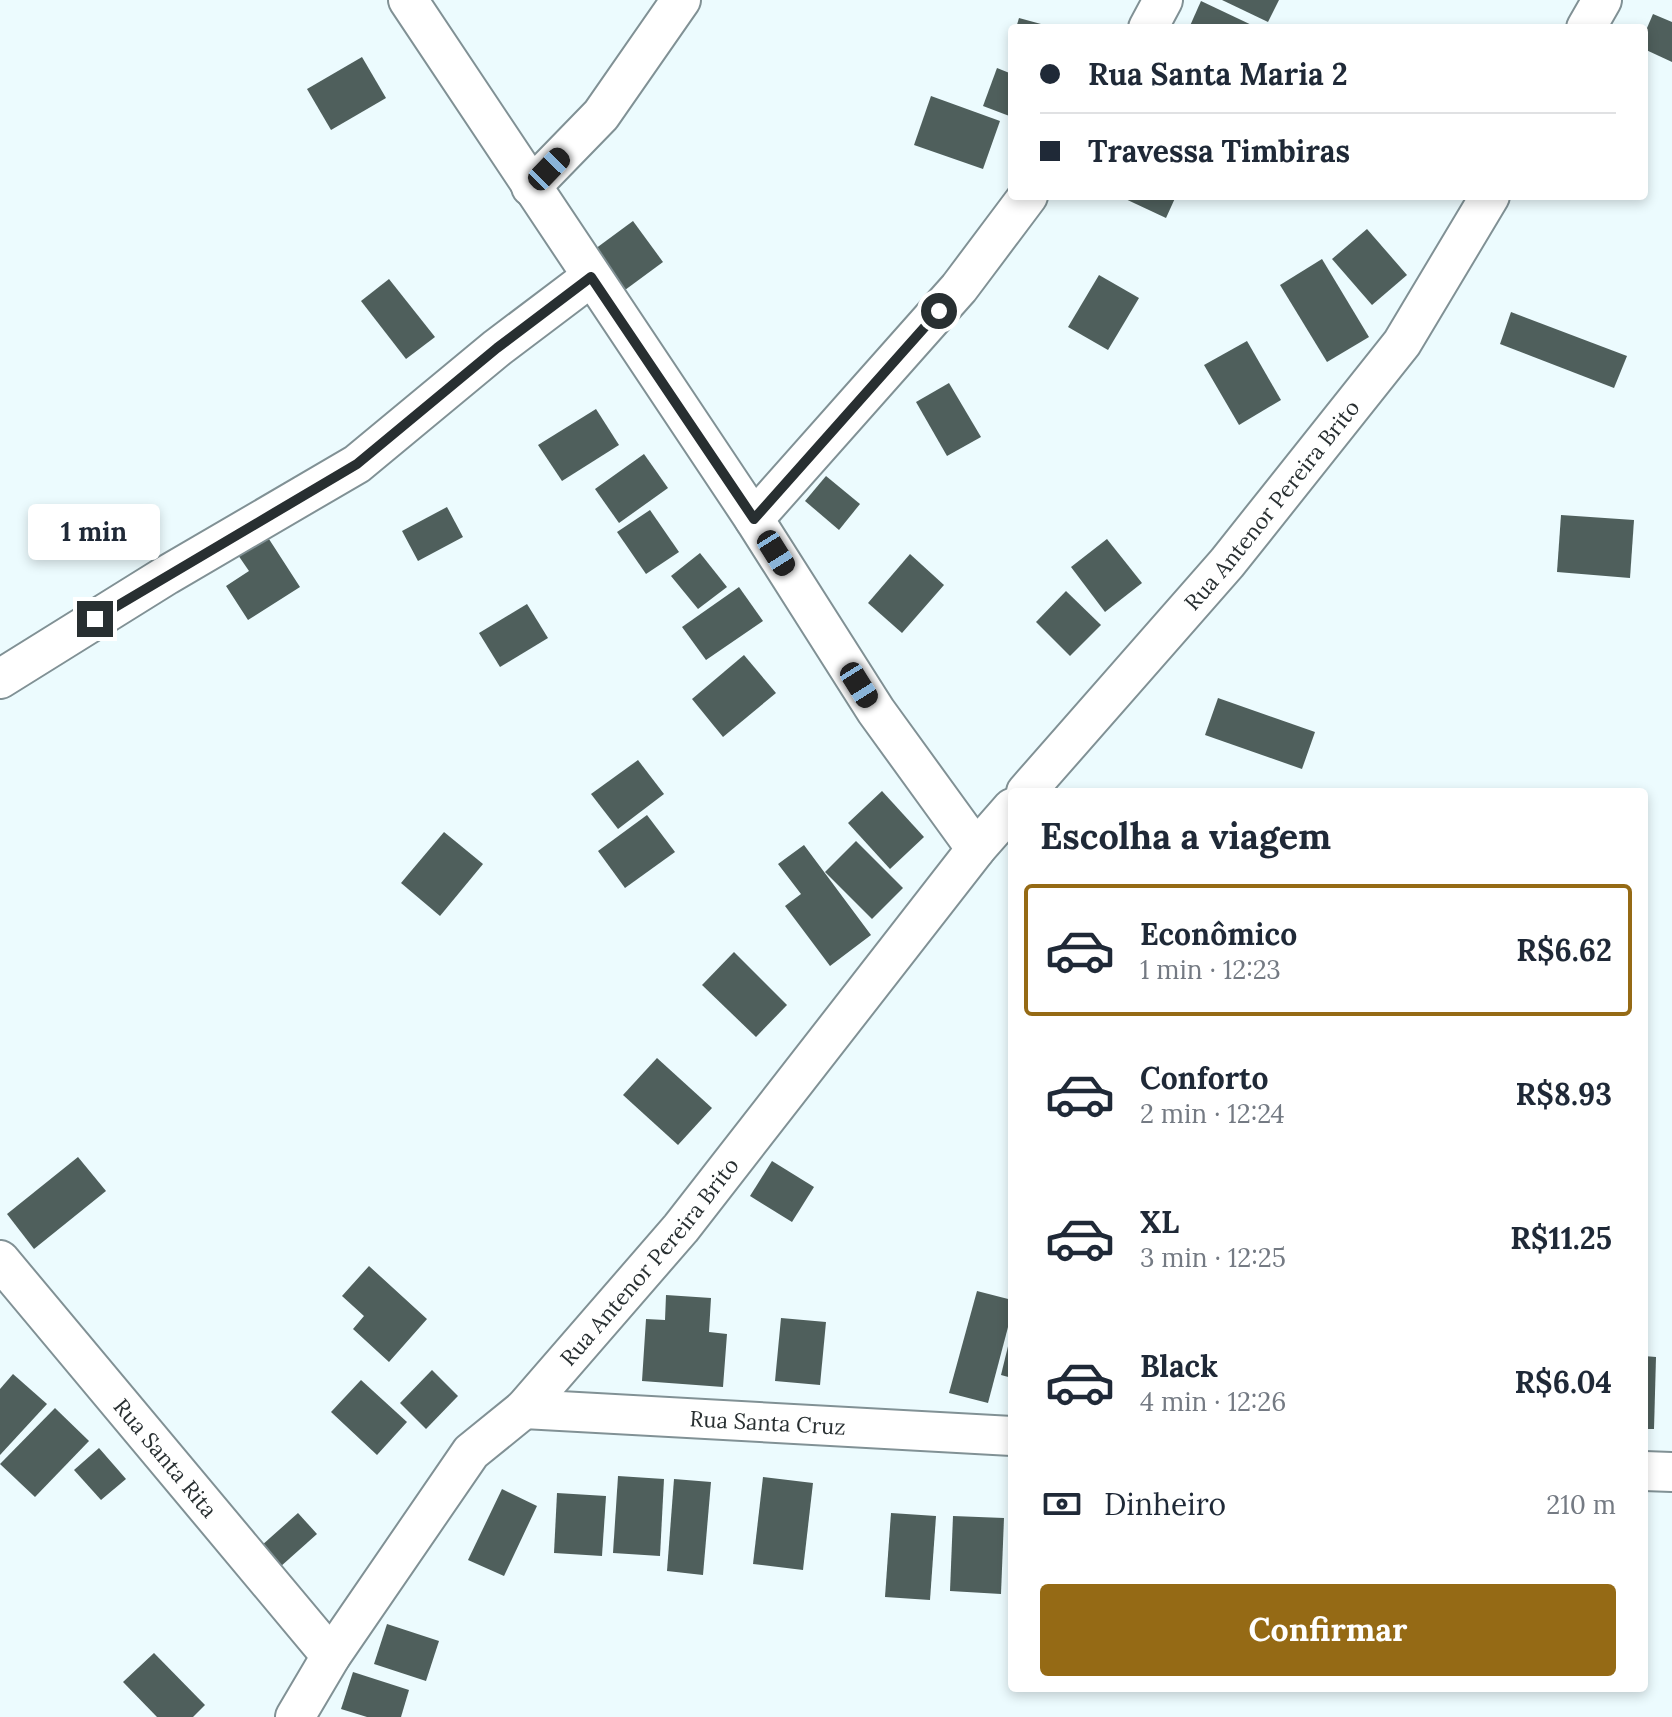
<!DOCTYPE html>
<html lang="pt">
<meta charset="utf-8">
<style>
:root{--surface:#fff;--page:#f2f2f3;--text:#1f2937;--muted:#747a83;--line:#e0e1e3;--accent:#956a15}
body{margin:0;font-family:Lora,serif;background:var(--page);color:var(--text);height:100vh;display:flex;flex-direction:column;font-size:30px;white-space:nowrap}
*{box-sizing:border-box;margin:0}
p{font-size:26px;color:var(--muted)}
.icon{flex:none;width:44px;height:44px;fill:none;stroke:currentColor;stroke-width:2;stroke-linecap:round;stroke-linejoin:round}
.map{position:relative;flex:1;overflow:hidden}
.details{position:absolute;left:1008px;top:788px;width:640px;height:904px;display:flex;flex-direction:column;background:var(--surface);border-radius:8px;box-shadow:0 4px 12px #0003}
.details>*{flex:none}
.top-card{position:absolute;left:1008px;top:24px;width:640px;height:176px;border-radius:8px;box-shadow:0 4px 12px #0003;display:grid;align-content:center;height:176px;padding:0 32px;background:var(--surface)}
.end{position:absolute;width:36px;height:36px;margin:-18px;border:10px solid #282f31;background:#fff;box-shadow:0 0 0 4px #fff}
.from{border-radius:50%}
.bubble{position:absolute;height:56px;border-radius:8px;background:var(--surface);box-shadow:0 4px 12px #0003;font-size:26px;font-weight:700;line-height:56px;text-align:center}
.car{position:absolute;width:24px;height:48px;margin:-24px -12px;border-radius:10px;box-shadow:0 0 6px 2px #0007;background:linear-gradient(#222 24%,#8ab4d8 0 40%,#222 0 76%,#8ab4d8 0 86%,#222 0)}
.top-card b{display:flex;align-items:center;gap:28px;height:76px;font-size:30px}
.top-card b+b{border-top:2px solid var(--line)}
.top-card i{width:20px;height:20px;background:var(--text)}
ul{padding:0;list-style:none}
li{display:flex;align-items:center;gap:24px;height:132px;margin:0 16px 12px;padding:0 16px;border:4px solid transparent;border-radius:8px}
li div{flex:1}
li b{display:block;font-size:30px}
li em{font-style:normal;font-weight:700}
li.selected{border-color:var(--accent)}
li>.icon{width:72px;height:72px;stroke-width:1.5}
h2{padding:0 32px;font-size:36px;line-height:96px}
.pay{display:flex;align-items:center;gap:20px;height:88px;padding:0 32px;font-size:30px}
.pay p{margin-inline-start:auto}
.cta{display:flex;gap:16px;margin-top:auto;padding:16px 32px}
.cta a{flex:1;height:92px;border-radius:8px;background:var(--accent);color:#fff;font-size:32px;font-weight:700;line-height:92px;text-align:center}
.map>svg:first-child{display:block}
.building{fill:#4f5f5c}
.lines{fill:none;stroke-linecap:round;stroke-linejoin:round}
.minor-casing{stroke:#819195;stroke-width:42}
.minor{stroke:#fff;stroke-width:38}
.route{stroke:#282f31;stroke-width:10}
.labels{text-anchor:middle;stroke-width:8;stroke-linejoin:round;paint-order:stroke}
.street-label{font-size:22px;fill:#282f31;stroke:#ecfbfe}
</style>
<div class="map">
<svg width="1672" height="1717" viewBox="0 0 1672 1717">
<rect width="100%" height="100%" fill="#ecfbfe"/>
<g class="building">
<path d="M 1222,0 L 1279,0 L 1268,22 Z"/>
<path d="M 1201,1 L 1258,28 L 1189,28 Z"/>
<path d="M 1653,14 L 1672,22 L 1672,62 L 1644,49 L 1644,35 Z"/>
<path d="M 1019,18 L 1052,27 L 1052,28 L 1016,28 Z"/>
<path d="M 362,57 L 386,98 L 331,130 L 307,89 Z"/>
<path d="M 997,68 L 1012,74 L 1012,117 L 983,106 Z"/>
<path d="M 931,96 L 1000,121 L 983,169 L 914,145 Z"/>
<path d="M 1119,196 L 1176,196 L 1166,218 Z"/>
<path d="M 633,221 L 663,262 L 625,290 L 595,249 Z"/>
<path d="M 1367,229 L 1407,275 L 1372,305 L 1332,259 Z"/>
<path d="M 1322,259 L 1369,337 L 1327,362 L 1280,285 Z"/>
<path d="M 1099,275 L 1139,298 L 1108,350 L 1068,327 Z"/>
<path d="M 389,279 L 435,337 L 406,359 L 361,301 Z"/>
<path d="M 1511,312 L 1627,356 L 1614,388 L 1500,344 Z"/>
<path d="M 1247,341 L 1281,400 L 1239,425 L 1204,365 Z"/>
<path d="M 949,383 L 981,437 L 947,456 L 916,402 Z"/>
<path d="M 596,409 L 619,445 L 562,481 L 538,445 Z"/>
<path d="M 644,454 L 668,488 L 619,523 L 595,489 Z"/>
<path d="M 826,476 L 860,504 L 839,530 L 805,501 Z"/>
<path d="M 447,507 L 463,537 L 418,561 L 402,531 Z"/>
<path d="M 650,510 L 679,552 L 646,574 L 617,532 Z"/>
<path d="M 1561,515 L 1634,520 L 1630,578 L 1557,572 Z"/>
<path d="M 267,536 L 300,587 L 248,620 L 226,586 L 249,571 L 238,555 Z"/>
<path d="M 1107,539 L 1142,583 L 1105,612 L 1071,567 Z"/>
<path d="M 700,553 L 727,587 L 698,609 L 671,576 Z"/>
<path d="M 910,554 L 944,585 L 902,633 L 868,603 Z"/>
<path d="M 739,587 L 763,621 L 706,660 L 682,627 Z"/>
<path d="M 1066,591 L 1101,625 L 1070,656 L 1036,622 Z"/>
<path d="M 527,604 L 548,638 L 500,667 L 479,633 Z"/>
<path d="M 744,655 L 776,693 L 723,737 L 692,699 Z"/>
<path d="M 1218,698 L 1315,732 L 1302,769 L 1205,735 Z"/>
<path d="M 638,760 L 664,794 L 618,829 L 591,794 Z"/>
<path d="M 882,791 L 924,837 L 890,869 L 848,823 Z"/>
<path d="M 647,815 L 675,852 L 625,888 L 598,851 Z"/>
<path d="M 444,832 L 483,864 L 440,916 L 401,883 Z"/>
<path d="M 856,841 L 903,888 L 872,919 L 825,872 Z"/>
<path d="M 804,845 L 871,935 L 830,966 L 785,906 L 801,894 L 778,864 Z"/>
<path d="M 734,952 L 787,1005 L 756,1037 L 702,985 Z"/>
<path d="M 657,1058 L 712,1108 L 678,1145 L 623,1095 Z"/>
<path d="M 78,1157 L 106,1191 L 34,1249 L 7,1214 Z"/>
<path d="M 772,1161 L 814,1187 L 792,1222 L 750,1196 Z"/>
<path d="M 369,1266 L 427,1319 L 389,1362 L 353,1329 L 364,1316 L 342,1296 Z"/>
<path d="M 977,1291 L 1012,1300 L 1012,1312 L 988,1403 L 949,1393 Z"/>
<path d="M 666,1295 L 711,1298 L 709,1332 L 727,1334 L 723,1387 L 642,1381 L 646,1319 L 665,1320 Z"/>
<path d="M 781,1318 L 826,1322 L 820,1385 L 775,1381 Z"/>
<path d="M 1011,1334 L 1012,1334 L 1012,1378 L 1001,1375 Z"/>
<path d="M 1644,1356 L 1656,1357 L 1654,1429 L 1644,1429 Z"/>
<path d="M 432,1370 L 458,1396 L 426,1429 L 400,1403 Z"/>
<path d="M 13,1374 L 47,1404 L 0,1455 L 0,1389 Z"/>
<path d="M 361,1380 L 407,1422 L 377,1455 L 331,1412 Z"/>
<path d="M 55,1408 L 89,1441 L 35,1497 L 0,1464 Z"/>
<path d="M 99,1448 L 126,1479 L 101,1500 L 74,1470 Z"/>
<path d="M 618,1476 L 664,1479 L 660,1556 L 613,1553 Z"/>
<path d="M 763,1477 L 813,1483 L 803,1570 L 753,1564 Z"/>
<path d="M 674,1479 L 711,1482 L 703,1575 L 667,1571 Z"/>
<path d="M 502,1489 L 537,1506 L 504,1576 L 468,1560 Z"/>
<path d="M 557,1493 L 606,1496 L 602,1556 L 554,1553 Z"/>
<path d="M 298,1513 L 317,1534 L 280,1567 L 261,1546 Z"/>
<path d="M 891,1513 L 936,1516 L 930,1600 L 885,1597 Z"/>
<path d="M 953,1516 L 1004,1518 L 1001,1594 L 950,1591 Z"/>
<path d="M 387,1624 L 439,1641 L 426,1681 L 374,1664 Z"/>
<path d="M 154,1653 L 205,1705 L 193,1717 L 157,1717 L 123,1682 Z"/>
<path d="M 353,1672 L 409,1690 L 401,1717 L 367,1717 L 341,1709 Z"/>
</g>
<g class="lines">
<defs>
<g id="minor">
<path d="M 408,0 L 754,519 L 876,711 L 976,849"/>
<path d="M 1148,28 L 1163,0"/>
<path d="M 1586,28 L 1602,0"/>
<path d="M 531,187 L 601,115 L 681,0"/>
<path d="M 754,519 L 959,288 L 1028,196"/>
<path d="M 0,679 L 167,575 L 357,464 L 497,348 L 591,277"/>
<path id="s1" d="M 1026,792 L 1227,563 L 1402,343 L 1490,196"/>
<path id="s2" d="M 0,1260 L 331,1656"/>
<path id="s3" d="M 524,1409 L 1012,1436"/>
<path d="M 1644,1471 L 1672,1472"/>
<path id="s4" d="M 295,1717 L 331,1656 L 471,1452 L 524,1409 L 681,1228 L 976,849 L 1012,808"/>
</g>
</defs>
<use href="#minor" class="minor-casing"/>
<use href="#minor" class="minor"/>
</g>
<g class="lines">
<path class="route" d="M 95,619 L 357,464 L 497,348 L 591,277 L 754,519 L 939,311"/>
</g>
<g class="labels">
<g class="street-label">
<text dy="8" stroke="none"><textPath href="#s1" startOffset="378">Rua Antenor Pereira Brito</textPath></text>
<text dy="8" stroke="none"><textPath href="#s4" startOffset="580">Rua Antenor Pereira Brito</textPath></text>
<text dy="8" stroke="none"><textPath href="#s3" startOffset="244">Rua Santa Cruz</textPath></text>
<text dy="8" stroke="none"><textPath href="#s2" startOffset="258">Rua Santa Rita</textPath></text>
</g>
</g>
</svg>
<i class="end from" style="left:939px;top:311px"></i>
<i class="end" style="left:95px;top:619px"></i>
<div class="bubble" style="left:28px;top:504px;width:132px">1 min</div>
<i class="car" style="left:549px;top:169px;rotate:44deg"></i>
<i class="car" style="left:776px;top:553px;rotate:148deg"></i>
<i class="car" style="left:859px;top:685px;rotate:148deg"></i>
<div class="top-card">
<b><i class="from"></i>Rua Santa Maria 2</b>
<b><i></i>Travessa Timbiras</b>
</div>
<section class="details">
<h2>Escolha a viagem</h2>
<ul>
<li class="selected"><svg class="icon" aria-label="car" viewBox="0 0 24 24"><path d="M5 17H2v-5l4-1 3-4h7l3 4 3 1v5h-3M9 17h6M6 11h13"/><circle cx="7" cy="17" r="2"/><circle cx="17" cy="17" r="2"/></svg><div><b>Econômico</b><p>1 min · 12:23</p></div><em>R$6.62</em></li>
<li><svg class="icon" aria-label="car" viewBox="0 0 24 24"><path d="M5 17H2v-5l4-1 3-4h7l3 4 3 1v5h-3M9 17h6M6 11h13"/><circle cx="7" cy="17" r="2"/><circle cx="17" cy="17" r="2"/></svg><div><b>Conforto</b><p>2 min · 12:24</p></div><em>R$8.93</em></li>
<li><svg class="icon" aria-label="car" viewBox="0 0 24 24"><path d="M5 17H2v-5l4-1 3-4h7l3 4 3 1v5h-3M9 17h6M6 11h13"/><circle cx="7" cy="17" r="2"/><circle cx="17" cy="17" r="2"/></svg><div><b>XL</b><p>3 min · 12:25</p></div><em>R$11.25</em></li>
<li><svg class="icon" aria-label="car" viewBox="0 0 24 24"><path d="M5 17H2v-5l4-1 3-4h7l3 4 3 1v5h-3M9 17h6M6 11h13"/><circle cx="7" cy="17" r="2"/><circle cx="17" cy="17" r="2"/></svg><div><b>Black</b><p>4 min · 12:26</p></div><em>R$6.04</em></li>
</ul>
<div class="pay"><svg class="icon" aria-label="cash" viewBox="0 0 24 24"><path d="M3 7h18v10H3z"/><circle cx="12" cy="12" r="2"/></svg>Dinheiro<p>210 m</p></div>
<div class="cta"><a>Confirmar</a></div>
</section>
</div>
